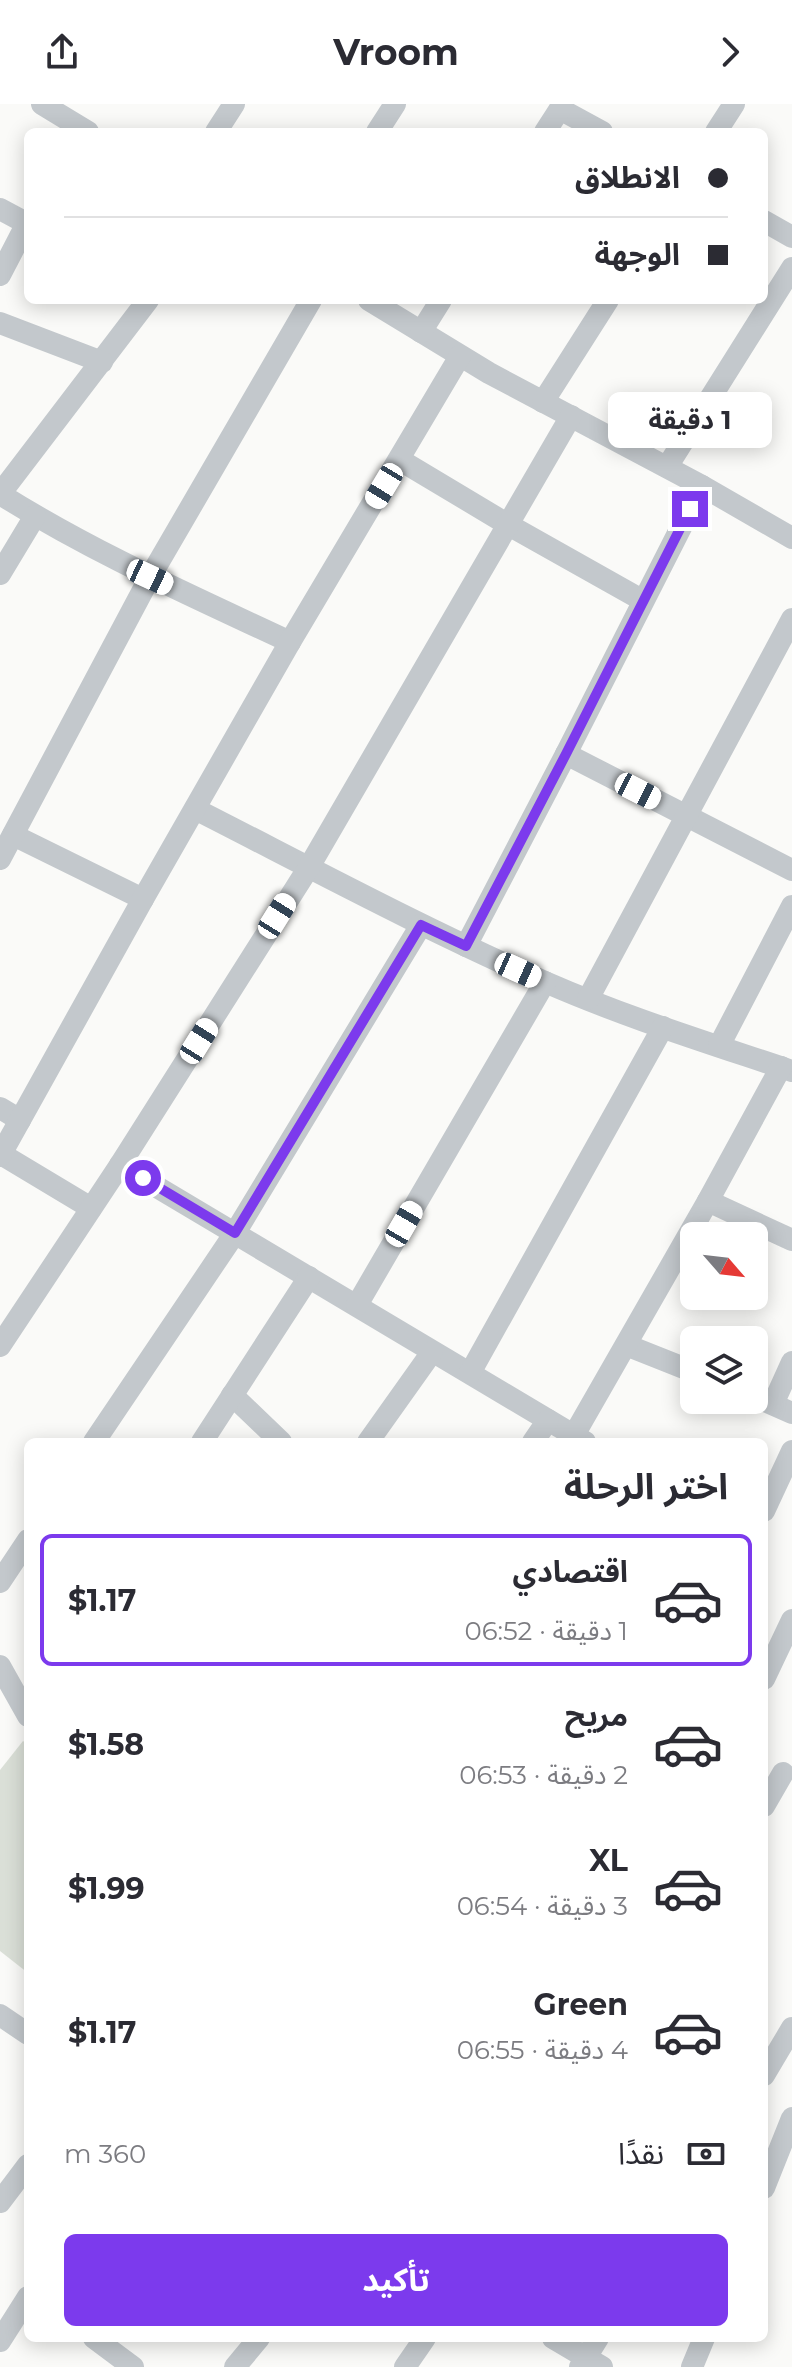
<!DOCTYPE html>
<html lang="ar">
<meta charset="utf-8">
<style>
:root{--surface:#fff;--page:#f2f2f3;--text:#2b2b33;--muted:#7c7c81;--line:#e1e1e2;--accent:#7c3aed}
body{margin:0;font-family:Montserrat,"Noto Sans Arabic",sans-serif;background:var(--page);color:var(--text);direction:rtl;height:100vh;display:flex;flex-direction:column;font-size:30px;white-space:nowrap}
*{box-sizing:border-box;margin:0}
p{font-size:26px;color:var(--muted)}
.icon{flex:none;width:44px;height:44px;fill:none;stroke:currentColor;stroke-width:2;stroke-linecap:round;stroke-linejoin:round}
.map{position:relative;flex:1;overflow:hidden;direction:ltr}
.drawer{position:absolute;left:24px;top:1334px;width:744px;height:904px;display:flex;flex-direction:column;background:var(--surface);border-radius:12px;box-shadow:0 4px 20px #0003;direction:rtl}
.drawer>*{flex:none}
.guide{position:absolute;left:24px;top:24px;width:744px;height:176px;border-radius:12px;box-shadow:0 4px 20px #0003;direction:rtl;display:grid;align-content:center;height:176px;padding:0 40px;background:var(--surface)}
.needle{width:52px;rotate:118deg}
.controls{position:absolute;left:680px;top:1118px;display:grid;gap:16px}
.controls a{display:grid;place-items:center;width:88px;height:88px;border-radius:12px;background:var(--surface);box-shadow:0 4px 20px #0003;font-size:40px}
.end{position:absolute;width:36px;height:36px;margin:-18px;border:10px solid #7c3aed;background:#fff;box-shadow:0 0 0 4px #fff}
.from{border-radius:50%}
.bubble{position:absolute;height:56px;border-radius:12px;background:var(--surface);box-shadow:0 4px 20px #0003;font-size:26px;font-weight:700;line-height:56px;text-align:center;direction:rtl}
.car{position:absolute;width:24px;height:48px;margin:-24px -12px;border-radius:10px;box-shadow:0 0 6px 2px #0007;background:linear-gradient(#fff 24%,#345 0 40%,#fff 0 76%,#345 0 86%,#fff 0)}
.guide b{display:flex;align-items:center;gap:28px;height:76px;font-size:30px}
.guide b+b{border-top:2px solid var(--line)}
.guide i{width:20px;height:20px;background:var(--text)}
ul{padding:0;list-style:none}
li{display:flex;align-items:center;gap:24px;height:132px;margin:0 16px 12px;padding:0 24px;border:4px solid transparent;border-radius:12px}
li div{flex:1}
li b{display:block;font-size:30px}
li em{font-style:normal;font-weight:700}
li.on{border-color:var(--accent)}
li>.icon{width:72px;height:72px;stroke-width:1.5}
h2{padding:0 40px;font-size:36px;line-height:96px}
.pay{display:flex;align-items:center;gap:20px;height:88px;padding:0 40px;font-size:30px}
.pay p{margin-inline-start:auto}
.action{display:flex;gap:16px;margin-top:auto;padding:16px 40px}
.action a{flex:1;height:92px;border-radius:12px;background:var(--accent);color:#fff;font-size:32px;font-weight:700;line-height:92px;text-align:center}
header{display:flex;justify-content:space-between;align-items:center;height:104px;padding:0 40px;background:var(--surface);font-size:36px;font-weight:700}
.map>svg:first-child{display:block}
.green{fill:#dadfd7}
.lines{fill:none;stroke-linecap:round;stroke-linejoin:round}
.minor{stroke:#c3c8cc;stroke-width:22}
.route{stroke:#7c3aed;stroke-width:10}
</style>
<header><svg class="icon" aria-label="forward" viewBox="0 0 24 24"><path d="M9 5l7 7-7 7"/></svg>Vroom<svg class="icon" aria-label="share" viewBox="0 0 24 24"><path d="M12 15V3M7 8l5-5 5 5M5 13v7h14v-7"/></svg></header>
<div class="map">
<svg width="792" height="2263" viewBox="0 0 792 2263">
<rect width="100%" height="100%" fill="#fafaf8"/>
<path class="green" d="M 23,1637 L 28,1641 L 28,1869 L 0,1847 L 0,1666 Z"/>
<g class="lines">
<g class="minor">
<path d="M 42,0 L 88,28"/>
<path d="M 560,5 L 602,28"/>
<path d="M 216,28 L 234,0"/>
<path d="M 377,28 L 395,0"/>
<path d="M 545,28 L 563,0"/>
<path d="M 716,28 L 734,0"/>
<path d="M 0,105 L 28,120"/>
<path d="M 764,117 L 792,133"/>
<path d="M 0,171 L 27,119"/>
<path d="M 148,196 L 0,390 C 92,448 192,492 290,538"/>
<path d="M 369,196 L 489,269 L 702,382 L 792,434"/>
<path d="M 0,219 L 102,258"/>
<path d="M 421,228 L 441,196"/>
<path d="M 543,298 L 608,196"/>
<path d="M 400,356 L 507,420 L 642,496"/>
<path d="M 667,363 L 792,164"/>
<path d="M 0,470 L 35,412"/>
<path d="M 566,650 L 792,766"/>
<path d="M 195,705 C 311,764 426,826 545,878 C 625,913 709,939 792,967"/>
<path d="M 13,731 L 143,795"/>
<path d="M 0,755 L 150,473 L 311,196"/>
<path d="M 466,842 L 566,650 L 702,382"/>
<path d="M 588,895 L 792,515"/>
<path d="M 719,942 L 792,802"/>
<path d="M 0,1004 L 20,1016"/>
<path d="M 1,1050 L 91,1104"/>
<path d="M 0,1052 L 143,795 L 290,538 L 460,252"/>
<path d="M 120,1061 L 585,1338"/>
<path d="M 708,1097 L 792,1136"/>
<path d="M 357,1201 L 545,878"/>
<path d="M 626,1241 L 694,1268"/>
<path d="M 0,1242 L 120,1061 L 309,763 L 571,312"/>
<path d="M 470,1269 L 663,923"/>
<path d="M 232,1291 L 281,1338"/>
<path d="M 754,1292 L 792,1309"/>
<path d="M 773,1300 L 792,1258"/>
<path d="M 574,1331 L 708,1097 L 781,963"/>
<path d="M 94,1338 L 235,1129 L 421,821"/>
<path d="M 202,1338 L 309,1173"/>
<path d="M 368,1338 L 432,1248"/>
<path d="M 533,1338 L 548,1316"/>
<path d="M 764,1407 L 792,1347"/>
<path d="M 0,1478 L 28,1436"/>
<path d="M 0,1562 L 28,1612"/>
<path d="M 764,1575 L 792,1516"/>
<path d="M 764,1702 L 783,1669"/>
<path d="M 0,1911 L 28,1930"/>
<path d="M 764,1971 L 792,1924"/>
<path d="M 764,2084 L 792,2014"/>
<path d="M 0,2098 L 28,2061"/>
<path d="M 94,2234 L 133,2263"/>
<path d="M 553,2234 L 602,2263"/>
<path d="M 0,2237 L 28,2193"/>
<path d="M 235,2263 L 259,2234"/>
<path d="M 405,2263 L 425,2234"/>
<path d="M 580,2263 L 598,2234"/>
<path d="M 692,2263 L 704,2234"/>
</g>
</g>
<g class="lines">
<path class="route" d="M 143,1074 L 235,1129 L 421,821 L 466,842 L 566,650 L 690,405"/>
</g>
</svg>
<div class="controls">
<a><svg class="needle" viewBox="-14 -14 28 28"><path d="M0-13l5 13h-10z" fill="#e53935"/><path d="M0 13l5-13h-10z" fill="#7c7c81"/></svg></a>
<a><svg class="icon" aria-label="layers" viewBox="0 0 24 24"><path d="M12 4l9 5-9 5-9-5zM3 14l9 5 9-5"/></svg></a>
</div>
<i class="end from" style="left:143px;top:1074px"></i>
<i class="end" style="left:690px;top:405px"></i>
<div class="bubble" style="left:608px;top:288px;width:164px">1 دقيقة</div>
<i class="car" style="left:384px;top:382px;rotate:211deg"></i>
<i class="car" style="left:150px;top:473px;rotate:115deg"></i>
<i class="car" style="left:638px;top:687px;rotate:117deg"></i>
<i class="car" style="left:277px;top:812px;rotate:32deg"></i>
<i class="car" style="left:518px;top:866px;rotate:114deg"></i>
<i class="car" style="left:199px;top:937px;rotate:32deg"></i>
<i class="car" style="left:404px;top:1120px;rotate:30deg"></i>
<div class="guide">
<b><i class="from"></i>الانطلاق</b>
<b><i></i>الوجهة</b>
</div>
<section class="drawer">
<h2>اختر الرحلة</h2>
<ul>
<li class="on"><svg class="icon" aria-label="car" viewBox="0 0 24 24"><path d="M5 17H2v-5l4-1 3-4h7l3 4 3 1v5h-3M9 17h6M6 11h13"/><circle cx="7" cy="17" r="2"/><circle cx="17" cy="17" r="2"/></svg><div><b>اقتصادي</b><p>1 دقيقة · 06:52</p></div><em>$1.17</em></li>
<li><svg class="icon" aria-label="car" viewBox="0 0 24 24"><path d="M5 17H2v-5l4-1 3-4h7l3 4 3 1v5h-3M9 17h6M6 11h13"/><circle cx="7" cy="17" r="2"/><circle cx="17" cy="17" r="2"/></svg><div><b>مريح</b><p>2 دقيقة · 06:53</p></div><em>$1.58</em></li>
<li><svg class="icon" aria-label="car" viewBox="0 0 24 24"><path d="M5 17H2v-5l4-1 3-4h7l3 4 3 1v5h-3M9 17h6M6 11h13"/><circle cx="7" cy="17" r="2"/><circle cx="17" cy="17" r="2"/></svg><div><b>XL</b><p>3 دقيقة · 06:54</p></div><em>$1.99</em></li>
<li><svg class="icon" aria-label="car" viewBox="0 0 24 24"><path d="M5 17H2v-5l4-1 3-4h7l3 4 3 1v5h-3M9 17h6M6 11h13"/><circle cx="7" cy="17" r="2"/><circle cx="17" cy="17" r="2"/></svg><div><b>Green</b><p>4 دقيقة · 06:55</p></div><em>$1.17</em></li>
</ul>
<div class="pay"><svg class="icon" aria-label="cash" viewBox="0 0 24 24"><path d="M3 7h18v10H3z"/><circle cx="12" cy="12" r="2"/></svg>نقدًا<p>360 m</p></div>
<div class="action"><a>تأكيد</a></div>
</section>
</div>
